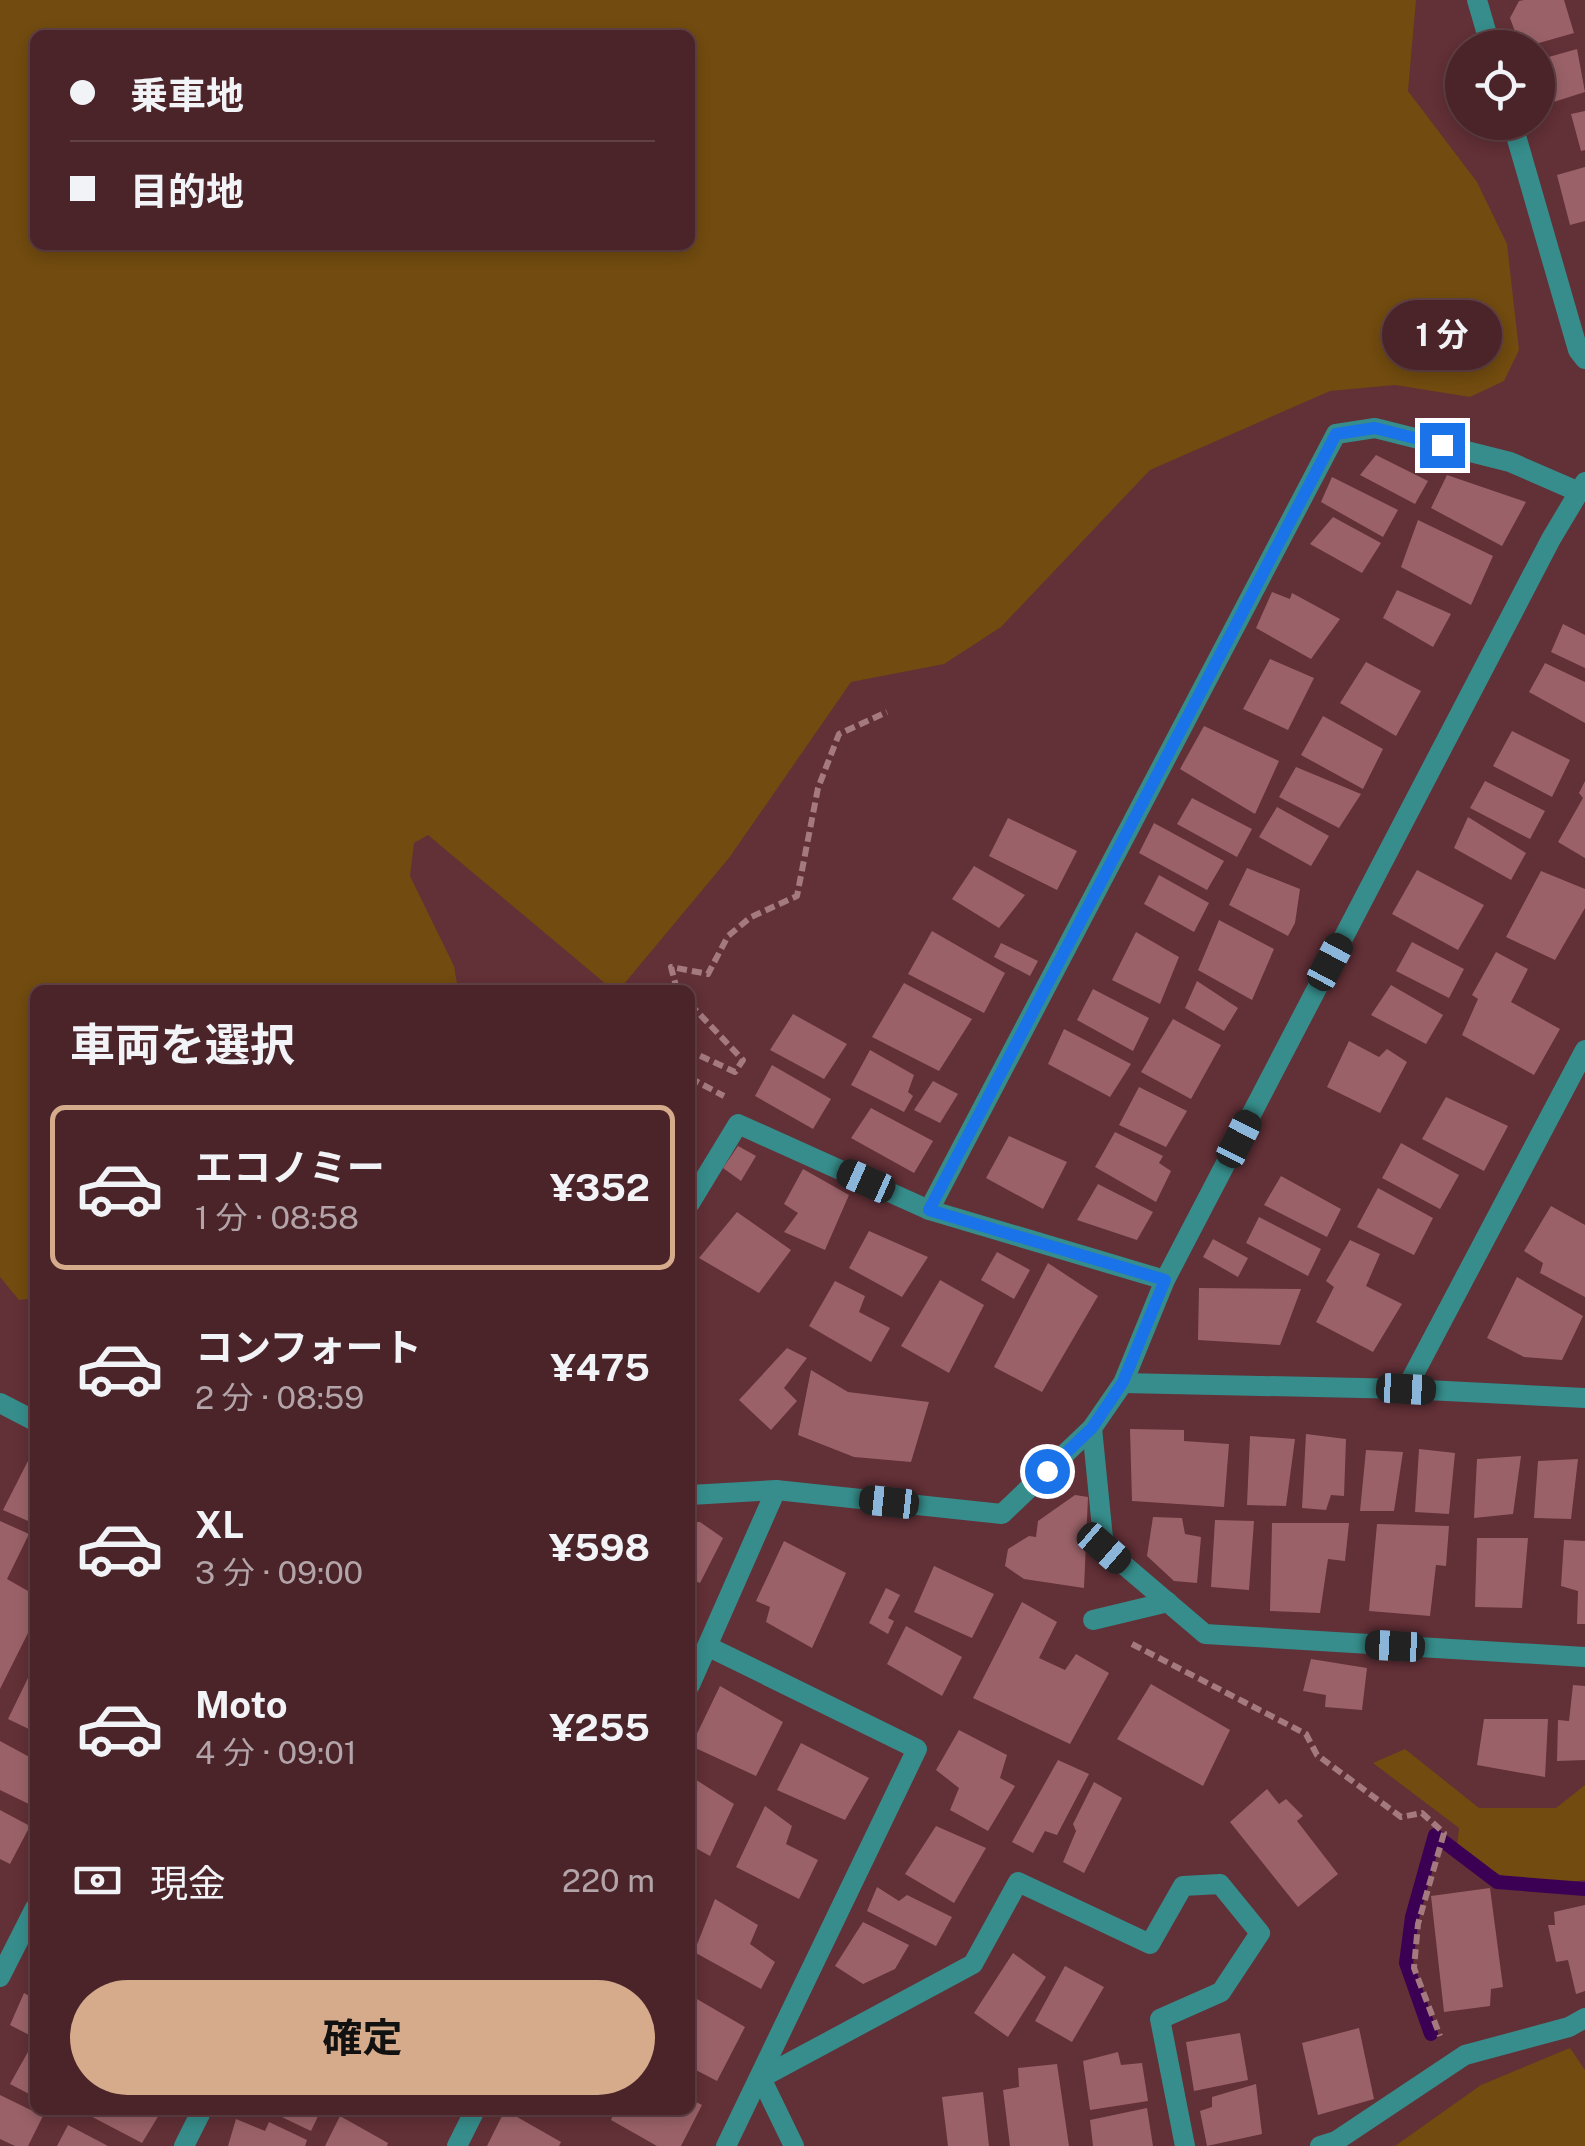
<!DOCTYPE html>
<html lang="ja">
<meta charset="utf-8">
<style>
:root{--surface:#4a2429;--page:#543035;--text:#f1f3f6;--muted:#b2a4a8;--line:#614146;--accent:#d6ab8b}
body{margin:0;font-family:"Public Sans","Noto Sans JP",sans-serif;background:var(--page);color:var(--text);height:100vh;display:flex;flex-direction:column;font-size:38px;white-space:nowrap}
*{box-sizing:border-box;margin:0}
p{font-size:32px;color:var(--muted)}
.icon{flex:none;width:55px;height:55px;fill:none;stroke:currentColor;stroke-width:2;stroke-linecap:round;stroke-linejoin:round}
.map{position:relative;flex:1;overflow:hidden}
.drawer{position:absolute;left:30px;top:985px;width:665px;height:1130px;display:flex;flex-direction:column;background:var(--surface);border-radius:15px;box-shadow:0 5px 15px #0003,0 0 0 2px var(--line)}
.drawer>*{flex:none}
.hud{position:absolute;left:30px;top:30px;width:665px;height:220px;border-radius:15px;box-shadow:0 5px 15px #0003,0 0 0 2px var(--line);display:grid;align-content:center;height:220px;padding:0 40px;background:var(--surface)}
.buttons{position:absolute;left:1445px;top:30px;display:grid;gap:20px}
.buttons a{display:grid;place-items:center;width:110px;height:110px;border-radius:50%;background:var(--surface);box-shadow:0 5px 15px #0003,0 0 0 2px var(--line);font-size:50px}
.end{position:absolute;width:45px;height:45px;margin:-22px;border:12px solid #1a73e8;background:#fff;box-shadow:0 0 0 5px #fff}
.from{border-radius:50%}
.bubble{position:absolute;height:70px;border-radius:35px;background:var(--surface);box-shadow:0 5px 15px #0003,0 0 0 2px var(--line);font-size:32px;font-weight:700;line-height:70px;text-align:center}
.car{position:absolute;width:30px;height:60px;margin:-30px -15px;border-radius:12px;box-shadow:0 0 8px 2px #0007;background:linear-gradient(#222 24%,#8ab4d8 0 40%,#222 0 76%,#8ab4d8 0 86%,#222 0)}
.hud b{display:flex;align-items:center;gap:35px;height:95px;font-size:38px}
.hud b+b{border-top:2px solid var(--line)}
.hud i{width:25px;height:25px;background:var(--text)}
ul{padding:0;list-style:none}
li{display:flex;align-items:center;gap:30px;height:165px;margin:0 20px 15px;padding:0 20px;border:5px solid transparent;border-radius:15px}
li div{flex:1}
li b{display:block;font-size:38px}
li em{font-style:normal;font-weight:700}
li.current{border-color:var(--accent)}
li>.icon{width:90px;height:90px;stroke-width:1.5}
h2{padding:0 40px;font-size:45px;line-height:120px}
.pay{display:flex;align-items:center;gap:25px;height:110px;padding:0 40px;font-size:38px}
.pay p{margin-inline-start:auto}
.action{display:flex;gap:20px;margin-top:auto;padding:20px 40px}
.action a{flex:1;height:115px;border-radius:60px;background:var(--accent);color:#111;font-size:40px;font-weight:700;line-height:115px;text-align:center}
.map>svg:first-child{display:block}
.green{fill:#714b0f;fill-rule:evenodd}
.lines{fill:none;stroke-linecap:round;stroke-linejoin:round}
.stream{stroke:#3b0053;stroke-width:14}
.building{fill:#9a6268}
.path{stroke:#a47a7f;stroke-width:6;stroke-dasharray:10 5;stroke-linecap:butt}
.service{stroke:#368d8b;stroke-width:20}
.minor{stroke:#368d8b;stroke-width:20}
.route{stroke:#1a73e8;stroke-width:12}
</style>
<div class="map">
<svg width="1585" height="2146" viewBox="0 0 1585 2146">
<rect width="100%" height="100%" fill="#623037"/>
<g class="green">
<path d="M 0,0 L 1416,0 L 1408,91 L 1477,182 L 1507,244 L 1519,350 L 1504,381 L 1470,397 L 1395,385 L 1330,391 L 1150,470 L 1001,627 L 944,664 L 851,682 L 729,858 L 619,990 L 613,990 L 428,835 L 414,843 L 410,876 L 454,966 L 458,990 L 35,990 L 35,1298 L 19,1300 L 0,1277 ZM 35,35 L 690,35 L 690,245 L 35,245 Z"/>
<path d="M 1405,1749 L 1479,1808 L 1556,1808 L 1585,1785 L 1585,1880 L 1531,1888 L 1456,1856 L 1459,1828 L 1373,1763 Z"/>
<path d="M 1570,2048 L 1585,2070 L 1585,2146 L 1395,2146 L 1481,2085 Z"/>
</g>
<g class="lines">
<path class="stream" d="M 1431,2034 L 1406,1963 L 1412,1917 L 1435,1835 L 1497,1882 L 1585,1889"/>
</g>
<g class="building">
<path d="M 1524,0 L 1564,0 L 1574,33 L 1521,48 L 1510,18 L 1519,1 Z"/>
<path d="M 1577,49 L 1585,92 L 1538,107 L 1538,60 Z"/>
<path d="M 1585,111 L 1585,150 L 1581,151 L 1571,114 Z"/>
<path d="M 1585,167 L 1585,221 L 1570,225 L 1557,175 Z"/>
<path d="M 1376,455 L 1428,481 L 1415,504 L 1360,475 Z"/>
<path d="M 1447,475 L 1526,502 L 1502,546 L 1431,508 Z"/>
<path d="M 1332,477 L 1398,510 L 1383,537 L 1321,502 Z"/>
<path d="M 1333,517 L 1381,543 L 1362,573 L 1310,544 Z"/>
<path d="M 1418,520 L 1493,556 L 1471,605 L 1401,567 Z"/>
<path d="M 1397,590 L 1451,614 L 1433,647 L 1383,618 Z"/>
<path d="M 1272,592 L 1290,599 L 1292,593 L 1340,619 L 1311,659 L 1256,628 Z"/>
<path d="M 1563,624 L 1585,635 L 1585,668 L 1551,652 Z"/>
<path d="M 1270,659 L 1314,678 L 1288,730 L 1243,709 Z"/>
<path d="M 1366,662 L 1421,691 L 1396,736 L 1340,703 Z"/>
<path d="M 1545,663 L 1585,682 L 1585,723 L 1529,692 Z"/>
<path d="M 1323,716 L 1383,749 L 1363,789 L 1301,755 Z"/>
<path d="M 1204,726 L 1279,761 L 1255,814 L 1180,769 Z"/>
<path d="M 1512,731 L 1570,760 L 1552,797 L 1493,766 Z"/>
<path d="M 1296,767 L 1361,794 L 1339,828 L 1279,797 Z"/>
<path d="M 1485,781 L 1545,811 L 1530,839 L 1470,808 Z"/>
<path d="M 1585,781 L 1585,858 L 1558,842 L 1583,798 L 1579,793 Z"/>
<path d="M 1192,798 L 1252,829 L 1237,857 L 1177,824 Z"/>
<path d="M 1277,807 L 1329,836 L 1311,866 L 1259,837 Z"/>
<path d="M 1468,817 L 1526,853 L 1511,880 L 1454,848 Z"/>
<path d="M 1008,818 L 1077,851 L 1057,890 L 989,856 Z"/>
<path d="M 1154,823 L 1224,861 L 1207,890 L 1139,853 Z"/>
<path d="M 974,866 L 1025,895 L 999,928 L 952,899 Z"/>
<path d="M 1247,868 L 1300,889 L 1295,923 L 1288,936 L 1229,905 Z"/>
<path d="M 1417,870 L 1484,905 L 1458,950 L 1392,914 Z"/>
<path d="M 1541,871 L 1585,889 L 1585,908 L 1555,960 L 1506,937 Z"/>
<path d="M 1159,875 L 1209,903 L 1194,932 L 1144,904 Z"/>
<path d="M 1219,920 L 1274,949 L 1252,1000 L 1198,970 Z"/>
<path d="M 932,931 L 1005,973 L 984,1013 L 908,974 Z"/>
<path d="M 1136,932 L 1179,957 L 1160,1004 L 1112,980 Z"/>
<path d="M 1412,942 L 1464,969 L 1449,998 L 1396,971 Z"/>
<path d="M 1001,943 L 1038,961 L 1030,976 L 994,957 Z"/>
<path d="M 1496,952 L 1528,969 L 1511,1002 L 1560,1029 L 1534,1075 L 1462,1035 L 1478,999 L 1472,995 Z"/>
<path d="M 1197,981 L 1238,1008 L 1224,1031 L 1185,1008 Z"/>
<path d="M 904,983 L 972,1019 L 939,1071 L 872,1037 Z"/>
<path d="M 1391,985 L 1443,1015 L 1426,1044 L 1371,1015 Z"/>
<path d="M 1093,989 L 1149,1018 L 1133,1051 L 1077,1020 Z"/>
<path d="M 793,1014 L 847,1044 L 824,1079 L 770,1050 Z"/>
<path d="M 1173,1019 L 1221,1045 L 1191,1099 L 1141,1072 Z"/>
<path d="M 1064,1029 L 1131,1064 L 1110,1097 L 1048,1064 Z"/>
<path d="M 1349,1041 L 1379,1057 L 1387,1049 L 1407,1062 L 1380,1113 L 1327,1087 Z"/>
<path d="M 870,1050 L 914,1075 L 908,1092 L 913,1096 L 904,1112 L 851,1085 Z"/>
<path d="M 772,1065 L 831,1099 L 813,1129 L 755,1096 Z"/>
<path d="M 933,1081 L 958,1094 L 940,1123 L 914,1110 Z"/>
<path d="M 1139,1087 L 1187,1111 L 1166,1147 L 1119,1125 Z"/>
<path d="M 1446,1097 L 1508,1126 L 1484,1171 L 1422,1139 Z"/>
<path d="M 871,1108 L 933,1141 L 914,1173 L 851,1138 Z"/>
<path d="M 1115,1132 L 1163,1156 L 1159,1163 L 1171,1171 L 1156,1202 L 1095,1167 Z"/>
<path d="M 1009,1136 L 1067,1162 L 1043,1209 L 986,1178 Z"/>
<path d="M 1401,1143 L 1459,1175 L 1440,1209 L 1382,1178 Z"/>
<path d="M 738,1146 L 756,1156 L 741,1181 L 723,1168 Z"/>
<path d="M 803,1169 L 849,1195 L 825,1250 L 784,1232 L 798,1213 L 784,1204 Z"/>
<path d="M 1281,1176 L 1341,1209 L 1327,1237 L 1264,1205 Z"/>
<path d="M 1098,1184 L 1153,1212 L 1137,1240 L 1077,1220 Z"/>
<path d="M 1378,1188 L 1433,1218 L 1414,1255 L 1357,1227 Z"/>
<path d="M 1551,1206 L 1585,1225 L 1585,1297 L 1540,1273 L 1543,1263 L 1524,1251 Z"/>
<path d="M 737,1212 L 791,1250 L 759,1293 L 699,1258 Z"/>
<path d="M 1259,1217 L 1321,1249 L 1308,1276 L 1246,1243 Z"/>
<path d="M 869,1231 L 928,1257 L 902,1297 L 849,1268 Z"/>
<path d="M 1213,1239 L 1248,1258 L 1238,1277 L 1203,1257 Z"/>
<path d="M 1350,1240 L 1380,1254 L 1366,1286 L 1402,1304 L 1373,1352 L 1316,1322 L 1334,1287 L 1326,1281 Z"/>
<path d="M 997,1252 L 1030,1270 L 1014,1299 L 981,1280 Z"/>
<path d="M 1048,1263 L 1098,1296 L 1042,1392 L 994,1367 Z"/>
<path d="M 1517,1277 L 1583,1316 L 1562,1360 L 1524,1357 L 1487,1338 Z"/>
<path d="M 940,1280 L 984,1305 L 949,1373 L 901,1346 Z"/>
<path d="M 835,1281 L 865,1296 L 859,1312 L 890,1328 L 871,1362 L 809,1326 Z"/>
<path d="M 1199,1288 L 1301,1289 L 1280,1345 L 1198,1340 Z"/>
<path d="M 787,1348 L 807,1358 L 784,1388 L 797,1401 L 771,1430 L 739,1400 Z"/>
<path d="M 811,1370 L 848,1392 L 929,1402 L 911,1462 L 854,1457 L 798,1435 Z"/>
<path d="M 1130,1429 L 1184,1430 L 1184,1441 L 1229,1444 L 1224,1507 L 1132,1501 Z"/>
<path d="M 1306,1434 L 1346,1439 L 1344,1496 L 1331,1495 L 1326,1510 L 1302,1508 Z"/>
<path d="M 1250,1436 L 1295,1439 L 1286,1506 L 1247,1505 Z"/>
<path d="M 1419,1449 L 1455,1453 L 1449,1514 L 1415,1512 Z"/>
<path d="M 1366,1450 L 1403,1452 L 1394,1511 L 1360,1511 Z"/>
<path d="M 31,1455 L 35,1457 L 35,1524 L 3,1510 Z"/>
<path d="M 1521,1456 L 1513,1514 L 1474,1518 L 1477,1459 Z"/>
<path d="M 1578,1459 L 1571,1519 L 1534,1518 L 1538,1461 Z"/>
<path d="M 1075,1495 L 1088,1497 L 1084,1588 L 1024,1579 L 1005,1566 L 1008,1549 L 1029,1536 L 1036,1537 L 1038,1521 Z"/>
<path d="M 1153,1517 L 1182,1518 L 1185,1534 L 1201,1537 L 1197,1583 L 1174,1581 L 1147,1556 Z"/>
<path d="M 1215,1520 L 1254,1521 L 1249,1590 L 1211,1587 Z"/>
<path d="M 0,1521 L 29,1534 L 7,1579 L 35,1595 L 35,1619 L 0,1689 Z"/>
<path d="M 690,1522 L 700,1522 L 723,1538 L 700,1583 L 690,1579 Z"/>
<path d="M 1272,1523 L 1349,1523 L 1345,1561 L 1328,1559 L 1320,1613 L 1270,1611 Z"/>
<path d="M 1377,1524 L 1449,1526 L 1446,1566 L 1436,1565 L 1430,1616 L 1369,1611 Z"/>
<path d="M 1477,1538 L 1528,1538 L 1522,1608 L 1475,1607 Z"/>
<path d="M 1564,1540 L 1585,1541 L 1585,1624 L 1577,1624 L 1578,1591 L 1561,1586 Z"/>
<path d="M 784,1541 L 846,1573 L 812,1648 L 766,1622 L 770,1607 L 756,1601 Z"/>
<path d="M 934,1566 L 994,1594 L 972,1638 L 914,1612 Z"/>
<path d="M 886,1588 L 900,1595 L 888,1618 L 894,1621 L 888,1634 L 869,1623 Z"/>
<path d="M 1022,1602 L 1057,1622 L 1039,1658 L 1065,1670 L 1076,1654 L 1109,1673 L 1070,1744 L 973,1698 Z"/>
<path d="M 906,1626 L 962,1657 L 942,1696 L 887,1664 Z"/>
<path d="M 1311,1659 L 1367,1668 L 1362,1710 L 1325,1707 L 1326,1695 L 1303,1691 Z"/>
<path d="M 28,1678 L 35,1682 L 35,1732 L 8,1719 Z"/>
<path d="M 1151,1684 L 1230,1730 L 1203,1786 L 1117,1739 Z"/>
<path d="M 1573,1685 L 1585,1686 L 1585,1760 L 1557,1761 L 1558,1720 L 1569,1721 Z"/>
<path d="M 720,1686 L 783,1722 L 756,1776 L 691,1746 Z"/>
<path d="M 1484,1719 L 1548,1719 L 1545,1777 L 1477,1765 Z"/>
<path d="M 959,1730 L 1007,1755 L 1000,1778 L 1015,1786 L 988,1831 L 950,1810 L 959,1788 L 936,1770 Z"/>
<path d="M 0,1741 L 35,1760 L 35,1807 L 0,1790 Z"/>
<path d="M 801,1743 L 869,1778 L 845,1820 L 777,1790 Z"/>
<path d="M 1058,1760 L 1089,1774 L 1057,1835 L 1045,1831 L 1033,1853 L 1012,1842 Z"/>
<path d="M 690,1776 L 734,1804 L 710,1856 L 690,1845 Z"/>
<path d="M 1094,1782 L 1122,1798 L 1084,1873 L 1063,1862 L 1076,1831 L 1073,1824 Z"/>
<path d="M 1267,1789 L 1279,1804 L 1286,1799 L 1303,1816 L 1297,1821 L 1338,1874 L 1298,1907 L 1230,1822 Z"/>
<path d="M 765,1806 L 792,1826 L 786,1844 L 818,1860 L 799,1899 L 736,1867 Z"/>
<path d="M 0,1810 L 30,1826 L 10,1864 L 0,1859 Z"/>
<path d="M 936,1826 L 986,1848 L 954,1903 L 905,1874 Z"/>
<path d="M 877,1887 L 899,1901 L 907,1895 L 952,1917 L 936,1946 L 867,1911 Z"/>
<path d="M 1490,1888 L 1503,1987 L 1491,1989 L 1490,2006 L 1444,2012 L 1431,1896 Z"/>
<path d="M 715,1899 L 758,1925 L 750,1944 L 775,1962 L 761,1989 L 694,1952 Z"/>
<path d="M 1585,1905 L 1585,1991 L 1576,1994 L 1568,1960 L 1556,1962 L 1548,1925 L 1555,1925 L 1554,1912 Z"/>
<path d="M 863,1922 L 909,1945 L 895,1969 L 863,1984 L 835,1966 Z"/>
<path d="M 1013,1953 L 1046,1977 L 1008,2037 L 974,2013 Z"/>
<path d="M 1065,1966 L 1104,1987 L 1072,2042 L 1035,2021 Z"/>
<path d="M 24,1993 L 35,1999 L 35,2038 L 10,2025 Z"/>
<path d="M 690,1995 L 745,2027 L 717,2081 L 690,2067 Z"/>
<path d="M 1359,2028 L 1374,2099 L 1318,2115 L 1302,2043 Z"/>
<path d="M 1240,2033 L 1248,2080 L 1194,2091 L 1186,2042 Z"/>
<path d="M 29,2050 L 35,2054 L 35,2097 L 10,2084 Z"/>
<path d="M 1118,2052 L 1121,2065 L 1142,2063 L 1148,2101 L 1090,2110 L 1083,2061 Z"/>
<path d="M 1057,2064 L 1069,2146 L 1010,2146 L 1003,2090 L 1019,2087 L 1018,2068 Z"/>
<path d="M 1256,2084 L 1262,2134 L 1207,2146 L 1200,2111 L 1212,2107 L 1212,2097 Z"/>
<path d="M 983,2092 L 989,2146 L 948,2146 L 942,2097 Z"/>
<path d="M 0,2095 L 43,2116 L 28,2146 L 15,2146 L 0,2139 Z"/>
<path d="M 690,2099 L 702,2105 L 681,2146 L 657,2146 L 611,2120 L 615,2110 L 690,2110 Z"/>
<path d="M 1147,2108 L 1153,2146 L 1093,2146 L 1090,2120 Z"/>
<path d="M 79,2110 L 162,2110 L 142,2143 Z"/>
<path d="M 267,2110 L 321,2110 L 311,2131 Z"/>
<path d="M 505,2110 L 561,2142 L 559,2146 L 487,2146 Z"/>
<path d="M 340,2116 L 388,2143 L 387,2146 L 325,2146 Z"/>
<path d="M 236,2119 L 265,2131 L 269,2122 L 307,2140 L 305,2146 L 228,2146 Z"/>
<path d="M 68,2125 L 108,2146 L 57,2146 Z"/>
</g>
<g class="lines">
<g class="path">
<path d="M 677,990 L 671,967 L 708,974 L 728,936 L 751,917 L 797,896 L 818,788 L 839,734 L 887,712"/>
<path d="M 690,1004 L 743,1060 L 735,1072 L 690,1051"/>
<path d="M 690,1078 L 724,1096"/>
<path d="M 1132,1644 L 1306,1734 L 1317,1755 L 1401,1817 L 1422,1813 L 1444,1833 L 1418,1924 L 1414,1968 L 1440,2036"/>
</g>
<g class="service">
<path d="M 690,1203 L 738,1124 L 929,1210"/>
<path d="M 1093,1620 L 1168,1602"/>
</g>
<g class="minor">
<path d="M 1477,0 L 1491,48"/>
<path d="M 1512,122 L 1578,350 L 1585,359"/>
<path d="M 1165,1280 L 929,1210 L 1336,434 L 1375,428 L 1510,462 L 1579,492"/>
<path d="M 1123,1383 L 1406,1389 L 1585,1398"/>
<path d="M 1406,1389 L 1585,1050"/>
<path d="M 0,1403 L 35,1421"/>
<path d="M 1092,1428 L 1104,1548 L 1205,1634 L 1585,1657"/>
<path d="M 690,1495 L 776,1490 L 1002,1514 L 1092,1428 L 1123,1383 L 1165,1280 L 1551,539 L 1585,482"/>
<path d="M 709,1647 L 917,1749 L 726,2146"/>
<path d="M 690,1685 L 776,1490"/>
<path d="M 0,1977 L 35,1908"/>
<path d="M 184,2146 L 202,2110"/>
<path d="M 457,2146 L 475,2110"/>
<path d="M 794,2146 L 761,2078 L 973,1964 L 1018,1882 L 1150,1944 L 1183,1886 L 1220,1884 L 1260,1933 L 1221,1992 L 1160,2019 L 1185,2146"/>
<path d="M 1320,2146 L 1336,2141 L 1465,2055 L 1569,2027 L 1585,2018"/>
</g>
</g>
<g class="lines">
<path class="route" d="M 1047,1471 L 1092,1428 L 1123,1382 L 1165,1280 L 929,1210 L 1336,434 L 1375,428 L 1442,445"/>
</g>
</svg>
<div class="buttons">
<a><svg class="icon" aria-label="locate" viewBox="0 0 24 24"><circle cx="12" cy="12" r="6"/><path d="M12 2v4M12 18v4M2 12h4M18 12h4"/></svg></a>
</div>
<i class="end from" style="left:1047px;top:1471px"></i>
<i class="end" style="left:1442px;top:445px"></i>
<div class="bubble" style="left:1382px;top:300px;width:120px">1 分</div>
<i class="car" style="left:1330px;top:962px;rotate:28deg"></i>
<i class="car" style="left:1239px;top:1139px;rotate:27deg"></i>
<i class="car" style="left:866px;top:1181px;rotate:294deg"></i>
<i class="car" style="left:1406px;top:1389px;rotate:93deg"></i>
<i class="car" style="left:889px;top:1502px;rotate:276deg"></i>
<i class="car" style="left:1104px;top:1548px;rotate:131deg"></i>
<i class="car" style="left:1395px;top:1646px;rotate:273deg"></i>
<div class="hud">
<b><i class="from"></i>乗車地</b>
<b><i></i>目的地</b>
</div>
<section class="drawer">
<h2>車両を選択</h2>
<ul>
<li class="current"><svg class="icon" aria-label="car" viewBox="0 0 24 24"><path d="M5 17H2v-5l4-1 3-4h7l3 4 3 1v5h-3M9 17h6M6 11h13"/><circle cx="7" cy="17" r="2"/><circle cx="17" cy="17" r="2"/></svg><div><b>エコノミー</b><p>1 分 · 08:58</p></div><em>¥352</em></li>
<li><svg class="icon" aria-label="car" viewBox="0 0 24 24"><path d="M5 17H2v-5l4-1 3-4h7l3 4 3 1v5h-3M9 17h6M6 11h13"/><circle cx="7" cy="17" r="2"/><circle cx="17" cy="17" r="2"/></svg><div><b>コンフォート</b><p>2 分 · 08:59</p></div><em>¥475</em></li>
<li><svg class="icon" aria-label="car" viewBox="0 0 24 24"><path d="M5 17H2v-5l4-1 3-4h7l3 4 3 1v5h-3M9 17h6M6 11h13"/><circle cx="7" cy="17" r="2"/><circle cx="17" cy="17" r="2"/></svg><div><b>XL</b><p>3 分 · 09:00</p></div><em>¥598</em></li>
<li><svg class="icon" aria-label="car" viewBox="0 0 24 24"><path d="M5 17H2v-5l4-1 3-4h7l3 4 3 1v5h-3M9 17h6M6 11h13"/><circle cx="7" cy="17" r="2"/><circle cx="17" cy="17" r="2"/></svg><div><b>Moto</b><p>4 分 · 09:01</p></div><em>¥255</em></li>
</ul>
<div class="pay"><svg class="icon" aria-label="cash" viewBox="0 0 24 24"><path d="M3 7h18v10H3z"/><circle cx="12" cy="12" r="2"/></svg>現金<p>220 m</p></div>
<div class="action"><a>確定</a></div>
</section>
</div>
